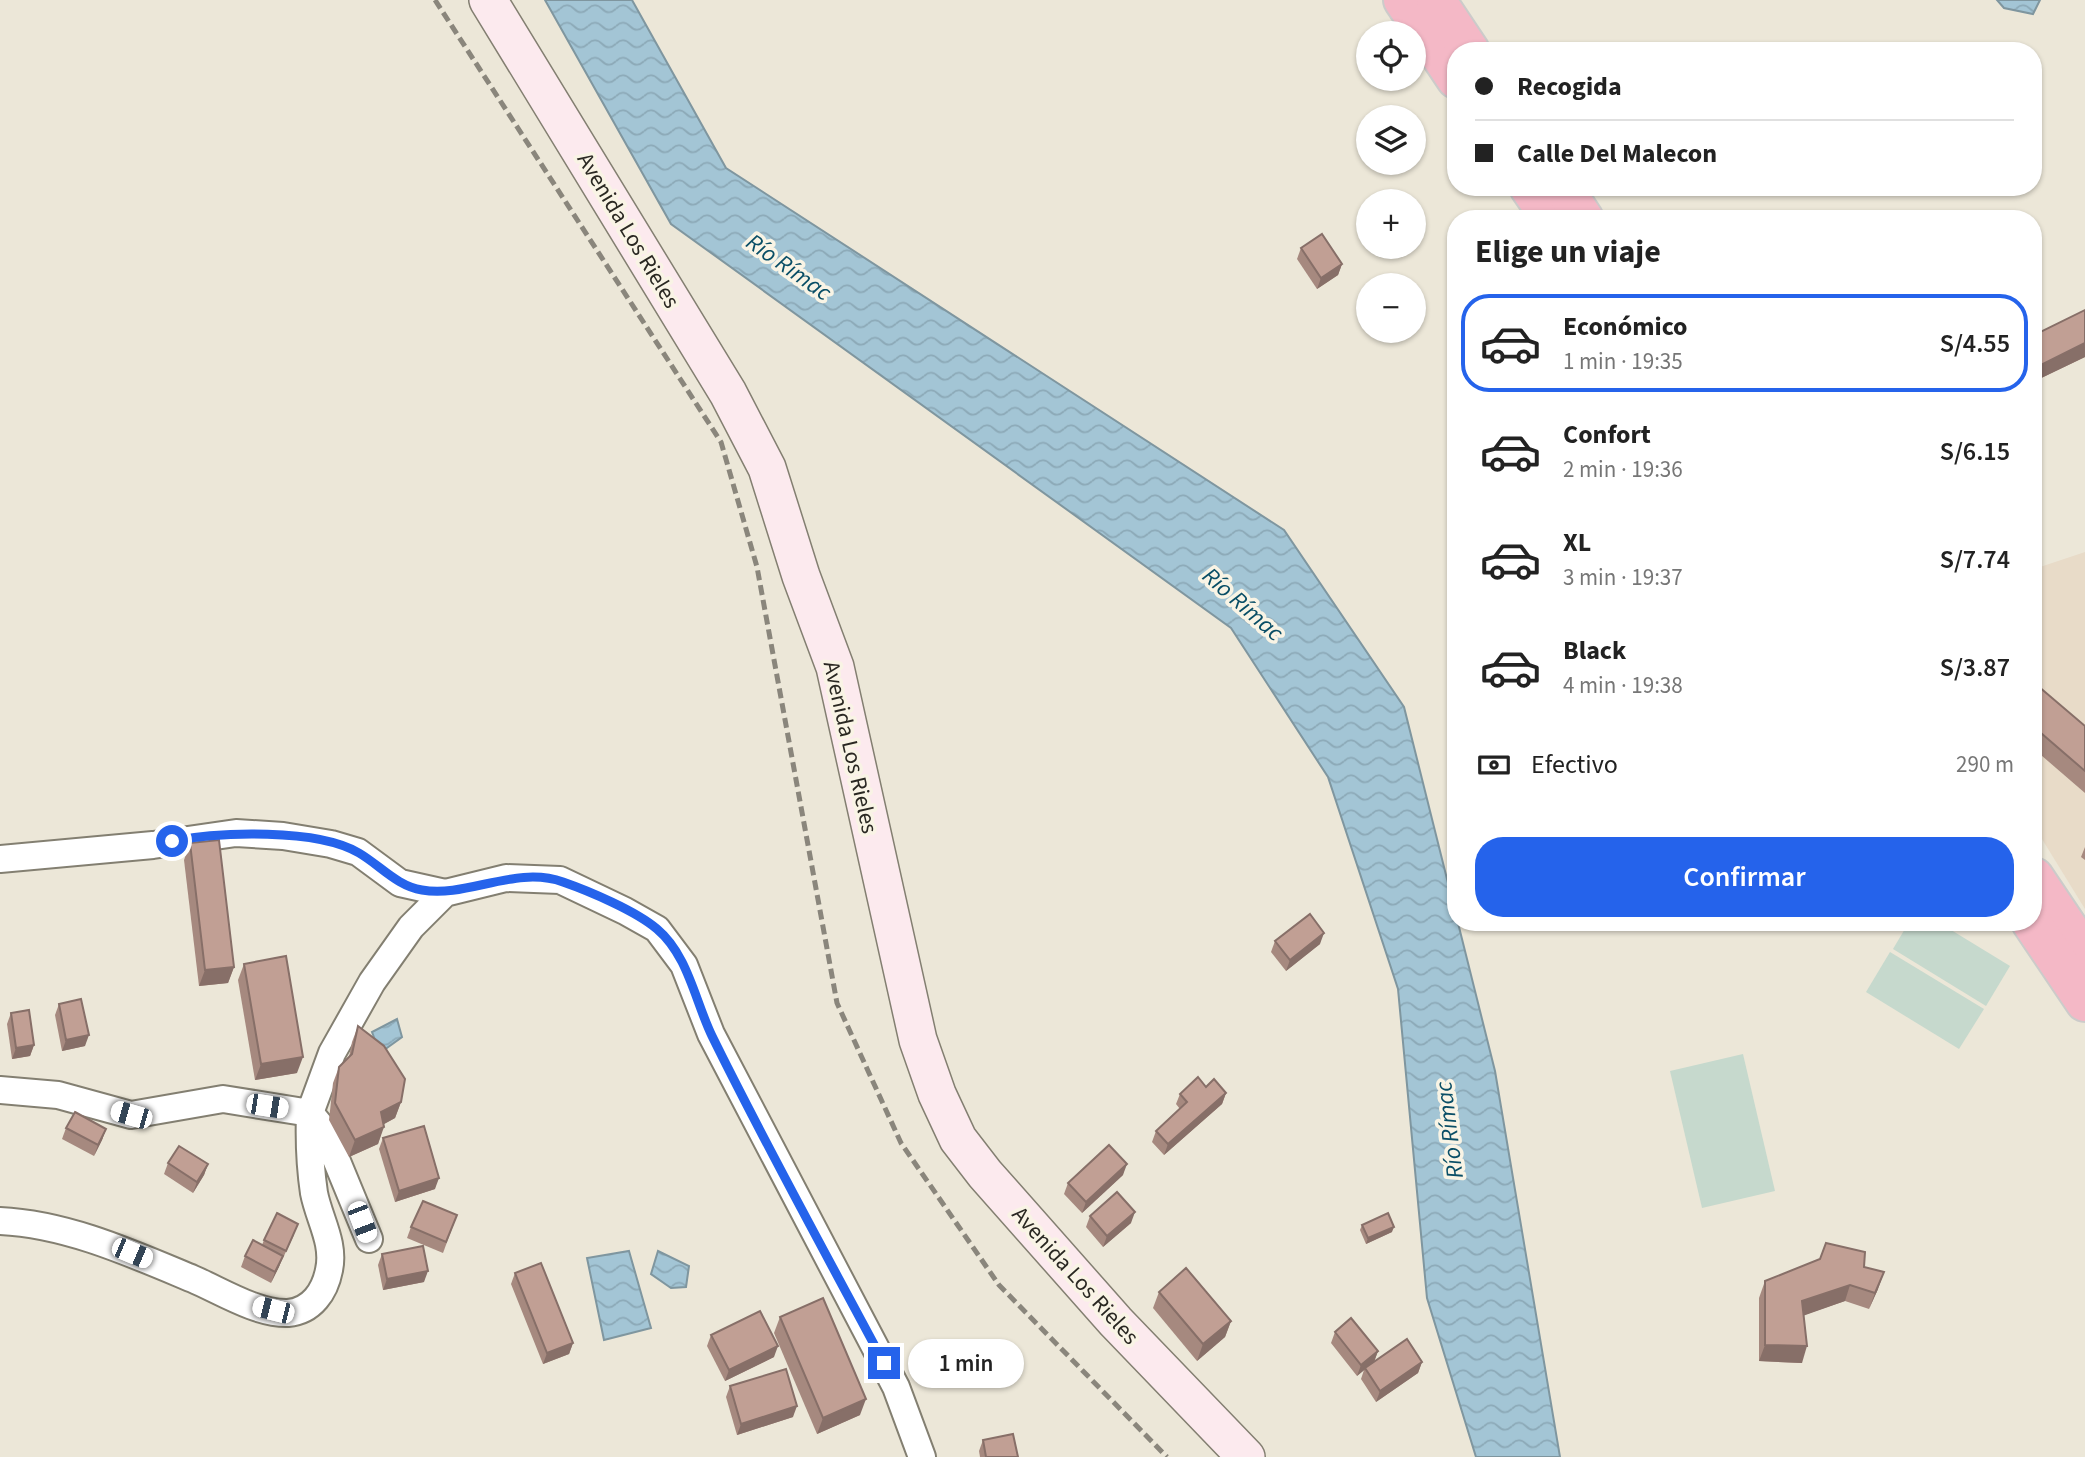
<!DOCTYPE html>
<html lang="es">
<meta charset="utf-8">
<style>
:root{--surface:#fff;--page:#f2f2f2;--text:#222;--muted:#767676;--line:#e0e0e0;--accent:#2563eb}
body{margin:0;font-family:"Source Sans 3",sans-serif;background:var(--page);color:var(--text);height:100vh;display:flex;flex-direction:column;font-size:26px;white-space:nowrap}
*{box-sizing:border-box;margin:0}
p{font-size:23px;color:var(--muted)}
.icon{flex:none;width:38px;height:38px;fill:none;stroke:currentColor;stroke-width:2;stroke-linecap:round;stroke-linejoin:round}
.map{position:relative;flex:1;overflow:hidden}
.side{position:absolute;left:1447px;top:210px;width:595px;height:721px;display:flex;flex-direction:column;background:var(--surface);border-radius:28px;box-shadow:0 2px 5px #0004}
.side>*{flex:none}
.guide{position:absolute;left:1447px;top:42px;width:595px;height:154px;border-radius:28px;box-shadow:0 2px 5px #0004;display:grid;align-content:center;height:154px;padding:0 28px;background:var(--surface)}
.buttons{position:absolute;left:1356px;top:21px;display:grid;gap:14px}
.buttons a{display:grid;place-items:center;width:70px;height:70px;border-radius:50%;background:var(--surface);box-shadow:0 2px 5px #0004;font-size:35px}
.end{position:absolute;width:32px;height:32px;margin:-16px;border:9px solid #2563eb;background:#fff;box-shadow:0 0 0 4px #fff}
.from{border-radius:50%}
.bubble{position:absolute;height:49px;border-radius:24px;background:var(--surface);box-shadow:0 2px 5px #0004;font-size:23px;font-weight:600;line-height:49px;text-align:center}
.car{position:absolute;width:21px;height:42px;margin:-21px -10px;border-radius:9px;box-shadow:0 0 5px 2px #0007;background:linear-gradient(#fff 24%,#345 0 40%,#fff 0 76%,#345 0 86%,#fff 0)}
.guide b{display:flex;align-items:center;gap:24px;height:66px;font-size:26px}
.guide b+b{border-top:2px solid var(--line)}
.guide i{width:18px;height:18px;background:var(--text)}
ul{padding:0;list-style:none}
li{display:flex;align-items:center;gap:21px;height:98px;margin:0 14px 10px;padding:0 14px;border:4px solid transparent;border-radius:28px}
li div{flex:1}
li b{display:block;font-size:26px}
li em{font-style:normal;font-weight:600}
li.active{border-color:var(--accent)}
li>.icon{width:63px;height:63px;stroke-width:1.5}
h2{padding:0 28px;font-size:32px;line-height:84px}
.pay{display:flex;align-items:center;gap:18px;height:77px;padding:0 28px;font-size:26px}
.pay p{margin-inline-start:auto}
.button{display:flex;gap:14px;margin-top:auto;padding:14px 28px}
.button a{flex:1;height:80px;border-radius:28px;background:var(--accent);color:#fff;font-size:28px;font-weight:600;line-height:80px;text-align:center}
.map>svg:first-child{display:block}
.education{fill:#e8dbc8}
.green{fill:#c6d9cd}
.water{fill:url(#water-waves);stroke:#7f969f;stroke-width:2}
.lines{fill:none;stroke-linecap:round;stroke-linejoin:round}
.street-casing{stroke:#837f71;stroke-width:30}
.secondary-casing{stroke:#837f71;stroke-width:40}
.highway-casing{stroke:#cccbca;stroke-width:42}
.street{stroke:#fff;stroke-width:26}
.secondary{stroke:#fceaee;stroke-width:37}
.highway{stroke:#f4b8c6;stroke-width:38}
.rail{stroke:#8a867c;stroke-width:5;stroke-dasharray:10 5;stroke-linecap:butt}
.wall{fill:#a6897f}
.shaded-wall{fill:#876f68}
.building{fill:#c19f94;stroke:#876f68;stroke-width:2}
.route{stroke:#2563eb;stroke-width:9}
.labels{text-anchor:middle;stroke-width:7;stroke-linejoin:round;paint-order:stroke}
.street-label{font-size:23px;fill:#2a2822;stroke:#f9f4e5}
.water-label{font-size:24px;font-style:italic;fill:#094e66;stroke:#f9f4e5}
</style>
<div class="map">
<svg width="2085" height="1457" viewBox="0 0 2085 1457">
<defs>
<pattern id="water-waves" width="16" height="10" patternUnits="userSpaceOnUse" patternTransform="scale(1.75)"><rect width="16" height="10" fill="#a3c5d5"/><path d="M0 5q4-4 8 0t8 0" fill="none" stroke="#8ca9b7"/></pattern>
</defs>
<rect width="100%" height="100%" fill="#ece7d8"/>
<path class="education" d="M 2085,552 L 2085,909 L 2034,826 L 2034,569 Z"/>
<g class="green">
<path d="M 1909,922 L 1938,922 L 2010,966 L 1986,1006 L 1893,949 Z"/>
<path d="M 1890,952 L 1984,1009 L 1959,1049 L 1866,992 Z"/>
<path d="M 1743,1054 L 1775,1191 L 1702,1208 L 1670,1071 Z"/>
</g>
<g class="water">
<path d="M 545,0 L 632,0 L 726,168 L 1284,530 L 1404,707 L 1495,1071 L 1560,1457 L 1476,1457 L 1427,1298 L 1398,989 L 1328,777 L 1231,628 L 671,224 Z"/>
<path d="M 1997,0 L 2040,0 L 2033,14 L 2004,8 Z"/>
<path d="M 397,1019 L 402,1037 L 380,1053 L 372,1032 Z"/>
<path d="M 629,1251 L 651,1328 L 604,1340 L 587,1258 Z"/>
<path d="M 658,1251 L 689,1266 L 686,1287 L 671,1288 L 651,1274 Z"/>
</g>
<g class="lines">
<defs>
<g id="street">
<path d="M 0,859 L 153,845 L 236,833 L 283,836 L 331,844 L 358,852 L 400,883 L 445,893"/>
<path d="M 0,1090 L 58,1095 L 131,1115 L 223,1099 L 310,1113 L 332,1053 L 372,982 L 411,927 L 445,893 L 506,878 L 560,880 L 625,911 L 657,929 L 684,965 L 711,1034 L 896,1387 L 922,1457"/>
<path d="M 0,1221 C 67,1224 133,1254 193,1279 C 221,1291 257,1314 288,1313 C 312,1311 325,1291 329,1270 C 335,1243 319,1219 314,1193 C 310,1166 309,1140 310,1113 L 324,1130 L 369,1239"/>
</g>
<path id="secondary" d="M 488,0 L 728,393 L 767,468 L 801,576 L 835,667 L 918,1040 L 937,1094 L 958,1139 L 985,1174 L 1116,1322 L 1246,1457"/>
<g id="highway">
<path d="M 1403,0 L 1456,79"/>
<path d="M 1436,0 L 1470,51"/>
<path d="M 1529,187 L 1551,219"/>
<path d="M 1563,187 L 1584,219"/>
<path d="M 2034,877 L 2085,953"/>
<path d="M 2031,922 L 2085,1002"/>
</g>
</defs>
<use href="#street" class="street-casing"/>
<use href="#secondary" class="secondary-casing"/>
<use href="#highway" class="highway-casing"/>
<use href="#street" class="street"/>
<use href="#secondary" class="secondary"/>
<use href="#highway" class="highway"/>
<path class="rail" d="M 435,0 L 721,442 L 757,567 L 837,1003 L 901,1143 L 999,1285 L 1167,1457"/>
</g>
<g class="wall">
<path d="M 1301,248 L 1342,264 L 1338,275 L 1317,289 L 1297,259 Z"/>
<path d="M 2085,310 L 2085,357 L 2035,381 L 2034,376 L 2034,335 Z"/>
<path d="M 2034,691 L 2085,726 L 2085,793 L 2034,749 Z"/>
<path d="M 190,843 L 234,967 L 228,983 L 199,986 L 184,860 Z"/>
<path d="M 2085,847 L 2085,860 L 2081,857 Z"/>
<path d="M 1275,941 L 1320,944 L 1286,971 L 1271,952 Z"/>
<path d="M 244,964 L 297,1073 L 255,1080 L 238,980 Z"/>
<path d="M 59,1004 L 85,1046 L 62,1051 L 55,1015 Z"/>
<path d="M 11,1013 L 34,1045 L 30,1056 L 12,1059 L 7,1024 Z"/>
<path d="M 358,1026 L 401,1102 L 395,1118 L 384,1124 L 378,1144 L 349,1157 L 329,1120 L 333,1083 L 339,1067 L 349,1057 L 352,1042 Z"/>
<path d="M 1206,1087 L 1226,1093 L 1222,1104 L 1164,1155 L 1152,1142 L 1156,1131 L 1180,1109 L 1176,1104 L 1180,1094 Z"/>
<path d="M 66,1128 L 106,1129 L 102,1140 L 94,1156 L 62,1139 Z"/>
<path d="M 383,1138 L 435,1189 L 395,1202 L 379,1149 Z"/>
<path d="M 168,1163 L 208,1164 L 204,1175 L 193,1193 L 164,1174 Z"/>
<path d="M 1123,1175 L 1082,1213 L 1064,1194 L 1068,1183 Z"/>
<path d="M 457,1215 L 443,1253 L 407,1238 L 411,1227 Z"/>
<path d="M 1090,1216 L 1131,1223 L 1103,1247 L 1086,1227 Z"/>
<path d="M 1362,1225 L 1392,1232 L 1366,1244 L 1360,1230 Z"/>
<path d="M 294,1235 L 271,1283 L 241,1267 L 245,1256 L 262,1245 L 264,1240 Z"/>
<path d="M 382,1254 L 424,1282 L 383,1290 L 378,1265 Z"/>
<path d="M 1864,1267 L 1878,1289 L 1869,1309 L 1845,1301 L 1804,1315 L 1802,1363 L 1759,1361 L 1759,1298 L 1765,1281 Z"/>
<path d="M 515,1273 L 573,1343 L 569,1354 L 543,1364 L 511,1284 Z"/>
<path d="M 1159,1292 L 1231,1321 L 1225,1337 L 1197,1361 L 1153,1308 Z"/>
<path d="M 780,1317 L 860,1415 L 817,1434 L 774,1333 Z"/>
<path d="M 1335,1332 L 1378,1351 L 1374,1362 L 1422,1362 L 1418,1373 L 1376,1402 L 1361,1379 L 1364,1370 L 1357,1376 L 1331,1343 Z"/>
<path d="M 711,1335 L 774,1357 L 725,1381 L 707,1346 Z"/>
<path d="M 730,1386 L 793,1417 L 737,1435 L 726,1397 Z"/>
<path d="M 983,1440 L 1018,1457 L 980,1457 L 979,1451 Z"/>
</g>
<g class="shaded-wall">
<path d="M 1342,264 L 1338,275 L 1317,289 L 1321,278 Z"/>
<path d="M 2085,343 L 2085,357 L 2035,381 L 2041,365 Z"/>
<path d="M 1324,933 L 1320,944 L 1286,971 L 1290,960 Z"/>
<path d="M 234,967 L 228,983 L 199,986 L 205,970 Z"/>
<path d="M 89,1035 L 85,1046 L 62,1051 L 66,1040 Z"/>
<path d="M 34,1045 L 30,1056 L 12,1059 L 16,1048 Z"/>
<path d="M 303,1057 L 297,1073 L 255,1080 L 261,1064 Z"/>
<path d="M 1226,1093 L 1222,1104 L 1164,1155 L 1168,1144 Z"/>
<path d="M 401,1102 L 395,1118 L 375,1129 L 381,1112 Z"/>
<path d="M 384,1127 L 378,1144 L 349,1157 L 355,1140 Z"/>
<path d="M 106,1129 L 102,1140 L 94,1156 L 98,1145 Z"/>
<path d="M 208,1164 L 204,1175 L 193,1193 L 197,1182 Z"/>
<path d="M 1127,1164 L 1123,1175 L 1082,1213 L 1086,1202 Z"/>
<path d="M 439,1178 L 435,1189 L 395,1202 L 399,1191 Z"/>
<path d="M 1135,1212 L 1131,1223 L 1103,1247 L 1107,1236 Z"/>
<path d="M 1394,1227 L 1392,1232 L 1366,1244 L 1368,1238 Z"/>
<path d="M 283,1256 L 279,1267 L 271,1283 L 275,1272 Z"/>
<path d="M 428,1271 L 424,1282 L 383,1290 L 387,1279 Z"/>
<path d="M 1884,1272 L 1878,1289 L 1869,1309 L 1875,1293 Z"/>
<path d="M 1850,1285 L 1845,1301 L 1797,1318 L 1802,1301 Z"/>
<path d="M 1231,1321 L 1225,1337 L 1197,1361 L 1203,1344 Z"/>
<path d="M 573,1343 L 569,1354 L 543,1364 L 547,1353 Z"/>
<path d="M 1765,1345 L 1807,1346 L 1802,1363 L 1759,1361 Z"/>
<path d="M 778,1346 L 774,1357 L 725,1381 L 729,1370 Z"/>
<path d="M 1378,1351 L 1374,1362 L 1357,1376 L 1361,1365 Z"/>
<path d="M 1422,1362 L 1418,1373 L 1376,1402 L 1380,1391 Z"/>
<path d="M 866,1399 L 860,1415 L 817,1434 L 823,1418 Z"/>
<path d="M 797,1406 L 793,1417 L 737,1435 L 741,1424 Z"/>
</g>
<g class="building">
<path d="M 1322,234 L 1342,264 L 1321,278 L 1301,248 Z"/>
<path d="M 2085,310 L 2085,343 L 2041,365 L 2034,343 L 2034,335 Z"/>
<path d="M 2038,686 L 2085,726 L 2085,771 L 2034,727 L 2034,691 Z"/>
<path d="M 219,840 L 234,967 L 205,970 L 190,843 Z"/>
<path d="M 1310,914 L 1324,933 L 1290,960 L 1275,941 Z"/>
<path d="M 286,956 L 303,1057 L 261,1064 L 244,964 Z"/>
<path d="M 81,999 L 89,1035 L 66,1040 L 59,1004 Z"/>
<path d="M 29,1010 L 34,1045 L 16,1048 L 11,1013 Z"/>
<path d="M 358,1026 L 384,1046 L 405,1079 L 401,1102 L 381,1112 L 384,1127 L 355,1140 L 335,1103 L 339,1067 L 352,1054 Z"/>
<path d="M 1198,1077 L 1206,1087 L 1214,1079 L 1226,1093 L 1168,1144 L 1156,1131 L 1187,1102 L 1180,1094 Z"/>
<path d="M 75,1112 L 106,1129 L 98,1145 L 66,1128 Z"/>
<path d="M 424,1126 L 439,1178 L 399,1191 L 383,1138 Z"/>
<path d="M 1109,1145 L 1127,1164 L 1086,1202 L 1068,1183 Z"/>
<path d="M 179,1146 L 208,1164 L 197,1182 L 168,1163 Z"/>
<path d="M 1117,1192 L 1135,1212 L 1107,1236 L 1090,1216 Z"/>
<path d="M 423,1201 L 457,1215 L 446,1242 L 411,1227 Z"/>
<path d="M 277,1213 L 298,1224 L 286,1251 L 264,1240 Z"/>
<path d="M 1388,1213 L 1394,1227 L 1368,1238 L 1362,1225 Z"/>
<path d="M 253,1240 L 283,1256 L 275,1272 L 245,1256 Z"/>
<path d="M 1826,1243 L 1865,1252 L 1864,1267 L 1884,1272 L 1875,1293 L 1850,1285 L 1802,1301 L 1807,1346 L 1765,1345 L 1765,1281 L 1820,1259 Z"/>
<path d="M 423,1246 L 428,1271 L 387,1279 L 382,1254 Z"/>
<path d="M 541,1263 L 573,1343 L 547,1353 L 515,1273 Z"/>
<path d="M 1186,1268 L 1231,1321 L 1203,1344 L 1159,1292 Z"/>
<path d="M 823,1298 L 866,1399 L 823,1418 L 780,1317 Z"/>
<path d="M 760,1311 L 778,1346 L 729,1370 L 711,1335 Z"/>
<path d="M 1351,1318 L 1378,1351 L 1361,1365 L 1335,1332 Z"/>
<path d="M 1407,1339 L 1422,1362 L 1380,1391 L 1365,1368 Z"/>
<path d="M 786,1369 L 797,1406 L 741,1424 L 730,1386 Z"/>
<path d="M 1013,1434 L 1018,1457 L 986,1457 L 983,1440 Z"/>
</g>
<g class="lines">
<path class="route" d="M 172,841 C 219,832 317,828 359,853 C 381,866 397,886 422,890 C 467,898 516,865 563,882 C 589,891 636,911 657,929 C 688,955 695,1001 712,1036 C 766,1146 826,1254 884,1363"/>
</g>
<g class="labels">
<g class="street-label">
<text transform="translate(629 230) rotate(59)" y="8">Avenida Los Rieles</text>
<text transform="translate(851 747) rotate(77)" y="8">Avenida Los Rieles</text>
<text transform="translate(1076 1275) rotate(48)" y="8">Avenida Los Rieles</text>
</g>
<g class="water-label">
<text transform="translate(789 267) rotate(35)" y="8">Río Rímac</text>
<text transform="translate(1243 604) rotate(41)" y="8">Río Rímac</text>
<text transform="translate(1449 1130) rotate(-97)" y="8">Río Rímac</text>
</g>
</g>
</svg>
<div class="buttons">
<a><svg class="icon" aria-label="locate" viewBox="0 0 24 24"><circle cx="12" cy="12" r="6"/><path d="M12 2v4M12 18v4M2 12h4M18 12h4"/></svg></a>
<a><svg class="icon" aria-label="layers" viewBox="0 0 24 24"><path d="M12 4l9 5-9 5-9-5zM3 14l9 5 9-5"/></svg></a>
<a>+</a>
<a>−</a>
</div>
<i class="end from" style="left:172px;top:841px"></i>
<i class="end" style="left:884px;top:1363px"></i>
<div class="bubble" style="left:908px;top:1339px;width:116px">1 min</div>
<i class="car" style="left:267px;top:1106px;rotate:99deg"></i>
<i class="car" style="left:131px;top:1115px;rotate:286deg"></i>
<i class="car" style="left:362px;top:1222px;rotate:159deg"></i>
<i class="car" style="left:132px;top:1253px;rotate:113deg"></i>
<i class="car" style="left:273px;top:1310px;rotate:284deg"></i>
<div class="guide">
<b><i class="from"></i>Recogida</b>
<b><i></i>Calle Del Malecon</b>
</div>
<section class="side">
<h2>Elige un viaje</h2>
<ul>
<li class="active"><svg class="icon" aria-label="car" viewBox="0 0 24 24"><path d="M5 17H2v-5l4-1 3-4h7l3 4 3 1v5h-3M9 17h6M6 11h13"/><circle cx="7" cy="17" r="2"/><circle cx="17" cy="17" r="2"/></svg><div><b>Económico</b><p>1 min · 19:35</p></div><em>S/4.55</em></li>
<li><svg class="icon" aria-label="car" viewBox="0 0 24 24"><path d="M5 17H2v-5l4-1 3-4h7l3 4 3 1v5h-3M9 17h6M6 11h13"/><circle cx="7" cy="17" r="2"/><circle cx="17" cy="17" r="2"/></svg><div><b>Confort</b><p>2 min · 19:36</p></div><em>S/6.15</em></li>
<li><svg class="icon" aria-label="car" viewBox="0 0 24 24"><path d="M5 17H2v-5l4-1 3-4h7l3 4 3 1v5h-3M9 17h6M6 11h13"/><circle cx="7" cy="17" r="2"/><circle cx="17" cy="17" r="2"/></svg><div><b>XL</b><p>3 min · 19:37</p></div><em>S/7.74</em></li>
<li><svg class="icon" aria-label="car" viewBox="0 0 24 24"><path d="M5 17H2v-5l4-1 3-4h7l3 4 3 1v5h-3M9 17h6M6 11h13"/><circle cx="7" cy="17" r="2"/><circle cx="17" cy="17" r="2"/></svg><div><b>Black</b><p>4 min · 19:38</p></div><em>S/3.87</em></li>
</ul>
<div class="pay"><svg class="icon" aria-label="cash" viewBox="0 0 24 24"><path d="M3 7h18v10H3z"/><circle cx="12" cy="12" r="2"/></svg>Efectivo<p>290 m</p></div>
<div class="button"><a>Confirmar</a></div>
</section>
</div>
